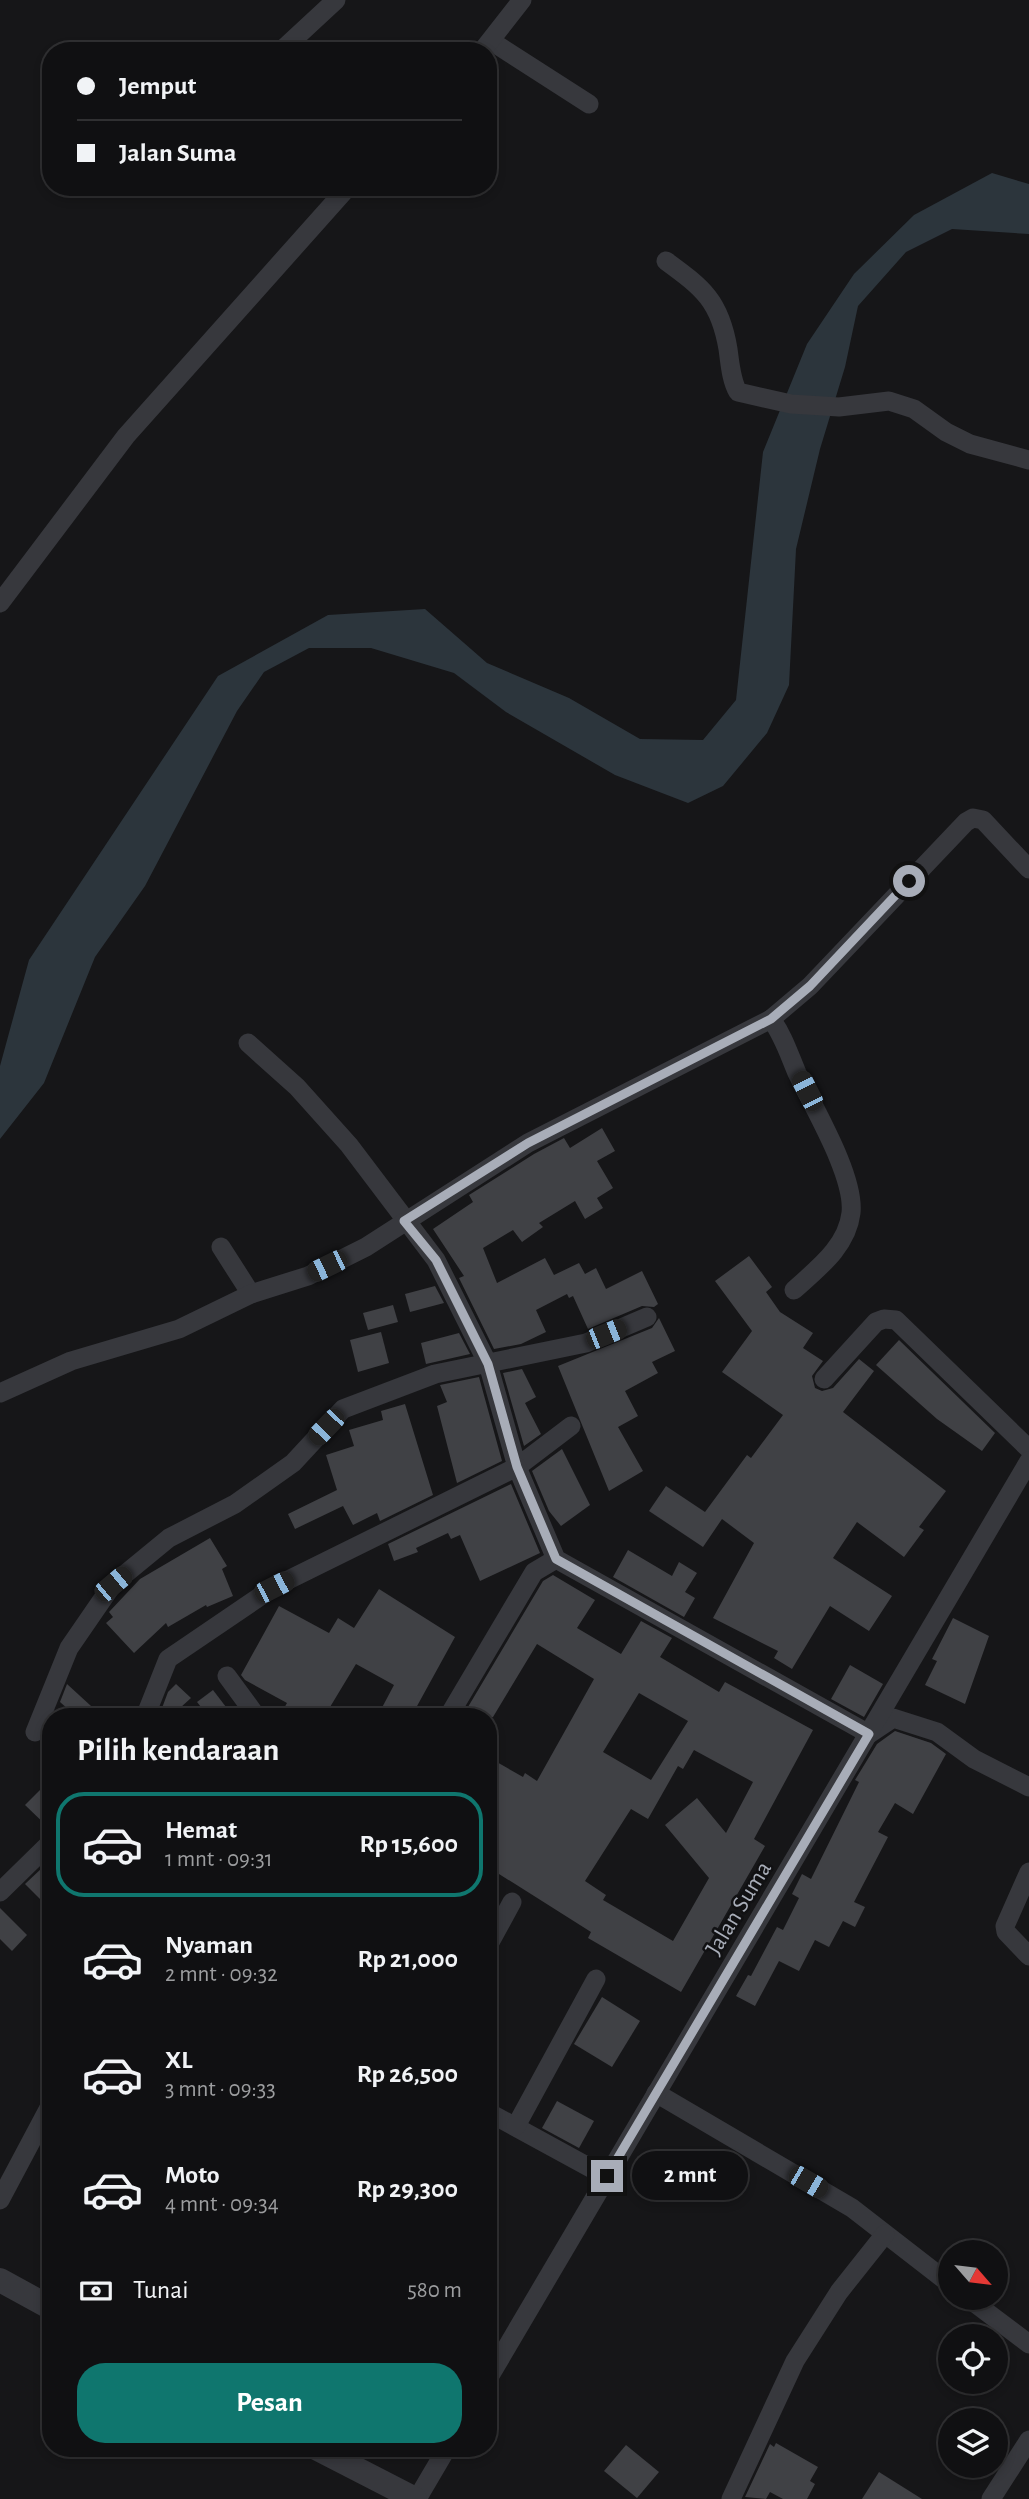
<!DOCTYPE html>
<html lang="id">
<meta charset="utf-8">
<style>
:root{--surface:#101012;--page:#19191b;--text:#f1f3f6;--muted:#9c9d9f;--line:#303032;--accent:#0f766e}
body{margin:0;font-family:"Alegreya Sans",sans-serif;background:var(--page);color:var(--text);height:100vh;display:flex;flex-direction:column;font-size:26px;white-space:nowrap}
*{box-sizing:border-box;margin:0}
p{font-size:23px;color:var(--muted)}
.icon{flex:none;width:38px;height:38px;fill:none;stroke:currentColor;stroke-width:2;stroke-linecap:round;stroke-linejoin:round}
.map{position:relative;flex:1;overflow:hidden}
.sheet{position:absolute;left:42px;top:1708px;width:455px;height:749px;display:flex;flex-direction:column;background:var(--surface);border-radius:28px;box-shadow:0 4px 10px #0003,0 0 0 2px var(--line)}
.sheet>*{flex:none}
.top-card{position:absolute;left:42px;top:42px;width:455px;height:154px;border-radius:28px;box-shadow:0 4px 10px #0003,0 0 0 2px var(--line);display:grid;align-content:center;height:154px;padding:0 35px;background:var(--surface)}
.needle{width:46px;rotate:118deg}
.buttons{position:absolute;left:938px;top:2240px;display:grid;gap:14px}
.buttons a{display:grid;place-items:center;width:70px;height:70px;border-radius:50%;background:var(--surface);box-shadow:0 4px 10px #0003,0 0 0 2px var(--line);font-size:35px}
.end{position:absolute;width:32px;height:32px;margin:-16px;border:9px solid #a8adb8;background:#111;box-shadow:0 0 0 4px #111}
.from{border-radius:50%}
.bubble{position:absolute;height:49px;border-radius:24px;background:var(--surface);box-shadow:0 4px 10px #0003,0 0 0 2px var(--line);font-size:23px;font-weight:600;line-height:49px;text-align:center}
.car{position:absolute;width:21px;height:42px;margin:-21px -10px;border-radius:9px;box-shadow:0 0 5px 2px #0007;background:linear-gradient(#222 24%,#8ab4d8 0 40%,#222 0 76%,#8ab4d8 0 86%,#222 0)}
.top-card b{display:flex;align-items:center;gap:24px;height:66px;font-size:26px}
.top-card b+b{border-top:2px solid var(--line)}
.top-card i{width:18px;height:18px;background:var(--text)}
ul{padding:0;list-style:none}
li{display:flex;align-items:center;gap:21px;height:105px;margin:0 14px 10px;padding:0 21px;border:4px solid transparent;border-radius:28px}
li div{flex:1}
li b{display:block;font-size:26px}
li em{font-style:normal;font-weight:600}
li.on{border-color:var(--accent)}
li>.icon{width:63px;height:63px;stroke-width:1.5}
h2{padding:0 35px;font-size:32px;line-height:84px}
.pay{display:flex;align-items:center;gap:18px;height:77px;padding:0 35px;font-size:26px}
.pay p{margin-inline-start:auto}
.button{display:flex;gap:14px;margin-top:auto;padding:14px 35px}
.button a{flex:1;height:80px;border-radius:28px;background:var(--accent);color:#fff;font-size:28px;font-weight:600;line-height:80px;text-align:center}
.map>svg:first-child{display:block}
.water{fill:#2c353c}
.building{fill:#404145;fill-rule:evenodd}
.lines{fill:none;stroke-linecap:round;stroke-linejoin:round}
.minor{stroke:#37383d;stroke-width:19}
.tertiary{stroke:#37383d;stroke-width:24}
.route{stroke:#a8adb8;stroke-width:9}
.labels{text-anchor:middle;stroke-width:5;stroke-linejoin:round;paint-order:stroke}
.street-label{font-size:24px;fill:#a8adb8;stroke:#111113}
</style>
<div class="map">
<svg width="1029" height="2499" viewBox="0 0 1029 2499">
<rect width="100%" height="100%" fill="#161618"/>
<path class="water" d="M 992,173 L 1029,184 L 1029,234 L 952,229 L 906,252 L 858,306 L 845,367 L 820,449 L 796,549 L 789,685 L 767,733 L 723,786 L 688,803 L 615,775 L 506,712 L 454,673 L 371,648 L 309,648 L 264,672 L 237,711 L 145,886 L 95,957 L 44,1083 L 0,1139 L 0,1066 L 29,960 L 218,676 L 328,615 L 425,609 L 487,663 L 569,698 L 640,739 L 703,740 L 736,700 L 763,452 L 807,344 L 854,274 L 914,215 Z"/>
<g class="building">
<path d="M 602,1128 L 615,1151 L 597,1161 L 613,1188 L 597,1198 L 603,1208 L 585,1219 L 575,1201 L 539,1223 L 543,1227 L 522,1242 L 513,1230 L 483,1248 L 497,1283 L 545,1258 L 554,1275 L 579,1263 L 585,1274 L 596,1268 L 606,1289 L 642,1271 L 658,1304 L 654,1307 L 642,1306 L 588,1329 L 573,1296 L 569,1298 L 567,1294 L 536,1310 L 546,1332 L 521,1344 L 494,1349 L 459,1278 L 464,1276 L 433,1229 L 473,1202 L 469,1195 L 534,1154 L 564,1138 L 570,1148 Z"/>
<path d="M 749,1256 L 772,1287 L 766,1292 L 780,1312 L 813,1333 L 803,1348 L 823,1361 L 812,1376 L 815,1388 L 822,1391 L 833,1388 L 859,1359 L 874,1371 L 843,1412 L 946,1491 L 919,1527 L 924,1530 L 904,1557 L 857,1522 L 833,1558 L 892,1596 L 869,1631 L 830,1606 L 792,1669 L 774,1658 L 778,1651 L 713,1618 L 754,1543 L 722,1519 L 703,1547 L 649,1511 L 666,1486 L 705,1512 L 747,1455 L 751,1458 L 783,1415 L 722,1372 L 752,1331 L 715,1281 Z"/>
<path d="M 435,1286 L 444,1303 L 410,1312 L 405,1294 Z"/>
<path d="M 393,1305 L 398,1322 L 368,1330 L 363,1313 Z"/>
<path d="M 659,1318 L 675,1351 L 652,1362 L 658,1373 L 625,1391 L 638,1416 L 618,1427 L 643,1471 L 609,1491 L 558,1366 L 652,1328 Z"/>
<path d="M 381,1332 L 389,1363 L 358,1372 L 350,1340 Z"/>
<path d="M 459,1333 L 470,1354 L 426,1364 L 421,1343 Z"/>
<path d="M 899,1340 L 995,1433 L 982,1451 L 937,1419 L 876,1365 Z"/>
<path d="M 522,1369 L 536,1397 L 525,1403 L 541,1434 L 524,1446 L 503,1373 Z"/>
<path d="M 479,1377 L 502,1461 L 457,1483 L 437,1406 L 447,1402 L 440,1385 Z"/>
<path d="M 405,1404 L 433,1495 L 380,1521 L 377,1513 L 353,1525 L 343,1506 L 295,1529 L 288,1514 L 337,1490 L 326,1455 L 354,1446 L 349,1430 L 383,1420 L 381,1411 Z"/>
<path d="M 562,1449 L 590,1505 L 561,1526 L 549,1511 L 532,1471 Z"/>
<path d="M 511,1484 L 540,1553 L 480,1581 L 460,1535 L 451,1539 L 448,1533 L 416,1548 L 418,1552 L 394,1561 L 388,1544 Z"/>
<path d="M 210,1538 L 227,1566 L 222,1569 L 233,1596 L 207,1607 L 206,1605 L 168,1627 L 166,1623 L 134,1653 L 106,1623 L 113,1617 L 109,1612 L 140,1579 Z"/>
<path d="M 628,1550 L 672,1576 L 679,1562 L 697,1573 L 685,1592 L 695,1598 L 684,1617 L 613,1577 Z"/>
<path d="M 553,1575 L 595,1600 L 577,1628 L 621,1654 L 641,1621 L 672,1638 L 660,1657 L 719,1692 L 725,1682 L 813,1730 L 754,1839 L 765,1846 L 681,1992 L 588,1938 L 591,1932 L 488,1867 L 488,1757 L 523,1777 L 525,1773 L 537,1781 L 594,1679 L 537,1644 L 493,1717 L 462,1717 L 543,1581 ZM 639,1693 L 688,1721 L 651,1780 L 603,1752 ZM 694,1750 L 753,1782 L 726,1833 L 697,1798 L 665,1825 L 709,1878 L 673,1941 L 603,1900 L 606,1895 L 585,1881 L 631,1809 L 648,1819 L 678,1766 L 683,1769 Z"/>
<path d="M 379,1589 L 455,1637 L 411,1717 L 377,1717 L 394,1685 L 356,1664 L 324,1717 L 279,1717 L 287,1703 L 245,1680 L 241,1675 L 279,1606 L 329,1633 L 338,1618 L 354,1628 Z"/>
<path d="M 953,1618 L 989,1636 L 965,1704 L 925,1685 L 937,1661 L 932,1659 Z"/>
<path d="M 850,1665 L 883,1684 L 864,1717 L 831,1699 Z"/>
<path d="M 67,1684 L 103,1717 L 77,1717 L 60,1702 Z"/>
<path d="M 176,1684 L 191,1698 L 170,1717 L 162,1708 L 168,1692 Z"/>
<path d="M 213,1690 L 226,1707 L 209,1717 L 197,1702 Z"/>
<path d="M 895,1731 L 931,1743 L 946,1754 L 913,1814 L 895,1803 L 878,1832 L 888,1837 L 854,1902 L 865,1907 L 855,1927 L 843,1921 L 829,1947 L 815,1940 L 799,1971 L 779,1961 L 755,2006 L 736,1996 L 748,1975 L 751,1976 L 777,1927 L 783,1930 L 799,1898 L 792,1894 L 802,1874 L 811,1879 L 859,1782 L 855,1780 L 877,1744 Z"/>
<path d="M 51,1779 L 51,1830 L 25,1805 Z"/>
<path d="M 42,1868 L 51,1877 L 51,1910 L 25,1884 Z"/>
<path d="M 0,1908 L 27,1935 L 12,1951 L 0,1939 Z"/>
<path d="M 602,1997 L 640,2021 L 612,2067 L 574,2044 Z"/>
<path d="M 557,2101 L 594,2121 L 579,2148 L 542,2128 Z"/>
<path d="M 776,2443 L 818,2467 L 810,2481 L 815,2484 L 807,2499 L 783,2499 L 770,2492 L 766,2499 L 745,2497 L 770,2444 L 774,2447 Z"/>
<path d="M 626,2445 L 659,2472 L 637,2498 L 604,2471 Z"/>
<path d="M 879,2472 L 922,2499 L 862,2499 Z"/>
</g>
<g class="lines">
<g class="minor">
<path d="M 491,41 L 589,104"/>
<path d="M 281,51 L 336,0"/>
<path d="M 482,51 L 522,0"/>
<path d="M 666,261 C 703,288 720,301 728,349 C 730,363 731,380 738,392 L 791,404 L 839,407 L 889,401 L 914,409 L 946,432 L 970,444 L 1029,460"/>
<path d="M 0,603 L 126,436 L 348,187"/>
<path d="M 771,1019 L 810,986 L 966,822 L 973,818 L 983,820 L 1029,869"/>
<path d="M 248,1043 L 297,1087 L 349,1145 L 436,1260 L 488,1364 L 517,1467 L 571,1426"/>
<path d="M 221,1247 L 251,1294"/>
<path d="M 824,1379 L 876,1322 L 884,1319 L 896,1320 L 1029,1449"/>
<path d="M 0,1393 L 71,1361 L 179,1329 L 251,1294 L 308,1276 L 366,1247 L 528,1143 L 771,1019 C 783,1035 789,1054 797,1073 C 813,1107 855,1176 851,1213 C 847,1247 817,1269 794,1290"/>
<path d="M 227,1676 L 257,1717"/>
<path d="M 145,1717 L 168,1659 L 274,1587 L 517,1467 L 556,1559 L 869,1734 L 893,1718 L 937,1732 L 974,1759 L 1029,1787"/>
<path d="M 448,1717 L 534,1572 L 556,1559"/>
<path d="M 35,1732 L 69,1648 L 113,1584 L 169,1538 L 235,1504 L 293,1463 L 343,1409 L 435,1374 L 586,1343 L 647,1317"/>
<path d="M 1029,1872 L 1005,1926 L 1006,1932 L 1029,1956"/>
<path d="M 0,1892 L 51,1842"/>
<path d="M 488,1946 L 512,1902"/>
<path d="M 656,2093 L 852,2208 L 950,2284"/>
<path d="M 488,2112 L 607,2177"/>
<path d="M 516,2126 L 596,1979"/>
<path d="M 0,2200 L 51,2104"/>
<path d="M 968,2298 L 1029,2344"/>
<path d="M 488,2379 L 1029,1461"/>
<path d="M 417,2499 L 447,2448"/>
<path d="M 731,2499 L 795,2361 L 839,2292 L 885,2234"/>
<path d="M 991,2499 L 1029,2440"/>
</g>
<g class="tertiary">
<path d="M 0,2280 L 51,2308"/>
<path d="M 316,2448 L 415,2499"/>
</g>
</g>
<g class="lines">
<path class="route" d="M 607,2176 L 869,1734 L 556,1559 L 517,1467 L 488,1364 L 436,1260 L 404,1221 L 528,1143 L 771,1019 L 810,986 L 909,881"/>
</g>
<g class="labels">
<g class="street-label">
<text transform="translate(738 1908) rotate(-59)" y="8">Jalan Suma</text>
</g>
</g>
</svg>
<div class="buttons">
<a><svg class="needle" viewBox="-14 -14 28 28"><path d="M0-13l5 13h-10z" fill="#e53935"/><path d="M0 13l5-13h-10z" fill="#9c9d9f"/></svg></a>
<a><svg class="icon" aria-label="locate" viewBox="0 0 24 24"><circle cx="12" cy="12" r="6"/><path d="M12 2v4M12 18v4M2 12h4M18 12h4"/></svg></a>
<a><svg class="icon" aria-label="layers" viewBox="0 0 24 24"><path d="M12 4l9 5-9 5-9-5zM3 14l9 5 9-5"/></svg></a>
</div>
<i class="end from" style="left:909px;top:881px"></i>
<i class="end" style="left:607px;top:2176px"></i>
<div class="bubble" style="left:632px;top:2151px;width:116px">2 mnt</div>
<i class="car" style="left:807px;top:1091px;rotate:333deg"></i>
<i class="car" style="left:327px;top:1266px;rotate:244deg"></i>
<i class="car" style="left:606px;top:1334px;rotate:68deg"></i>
<i class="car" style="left:326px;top:1427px;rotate:224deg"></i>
<i class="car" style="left:113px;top:1584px;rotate:50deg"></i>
<i class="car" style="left:274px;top:1587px;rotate:63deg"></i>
<i class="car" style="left:808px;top:2182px;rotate:120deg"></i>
<div class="top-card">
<b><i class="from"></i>Jemput</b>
<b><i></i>Jalan Suma</b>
</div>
<section class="sheet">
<h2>Pilih kendaraan</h2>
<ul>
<li class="on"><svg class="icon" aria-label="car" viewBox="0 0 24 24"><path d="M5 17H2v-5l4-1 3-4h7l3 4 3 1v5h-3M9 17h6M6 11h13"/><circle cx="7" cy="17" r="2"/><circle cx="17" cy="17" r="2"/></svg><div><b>Hemat</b><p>1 mnt · 09:31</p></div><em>Rp 15,600</em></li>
<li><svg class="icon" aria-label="car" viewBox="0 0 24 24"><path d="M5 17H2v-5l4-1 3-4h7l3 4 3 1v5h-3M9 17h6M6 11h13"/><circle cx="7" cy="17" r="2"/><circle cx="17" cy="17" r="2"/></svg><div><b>Nyaman</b><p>2 mnt · 09:32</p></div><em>Rp 21,000</em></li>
<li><svg class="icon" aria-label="car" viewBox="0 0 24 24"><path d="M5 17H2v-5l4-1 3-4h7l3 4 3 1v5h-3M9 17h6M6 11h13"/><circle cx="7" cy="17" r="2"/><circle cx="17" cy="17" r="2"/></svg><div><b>XL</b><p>3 mnt · 09:33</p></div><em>Rp 26,500</em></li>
<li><svg class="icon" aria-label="car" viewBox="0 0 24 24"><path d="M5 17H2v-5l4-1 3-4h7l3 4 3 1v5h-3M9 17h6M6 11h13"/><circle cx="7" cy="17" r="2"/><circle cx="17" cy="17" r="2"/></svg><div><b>Moto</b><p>4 mnt · 09:34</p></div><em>Rp 29,300</em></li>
</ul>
<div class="pay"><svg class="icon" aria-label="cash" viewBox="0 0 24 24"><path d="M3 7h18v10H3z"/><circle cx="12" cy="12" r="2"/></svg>Tunai<p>580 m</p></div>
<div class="button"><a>Pesan</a></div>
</section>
</div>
